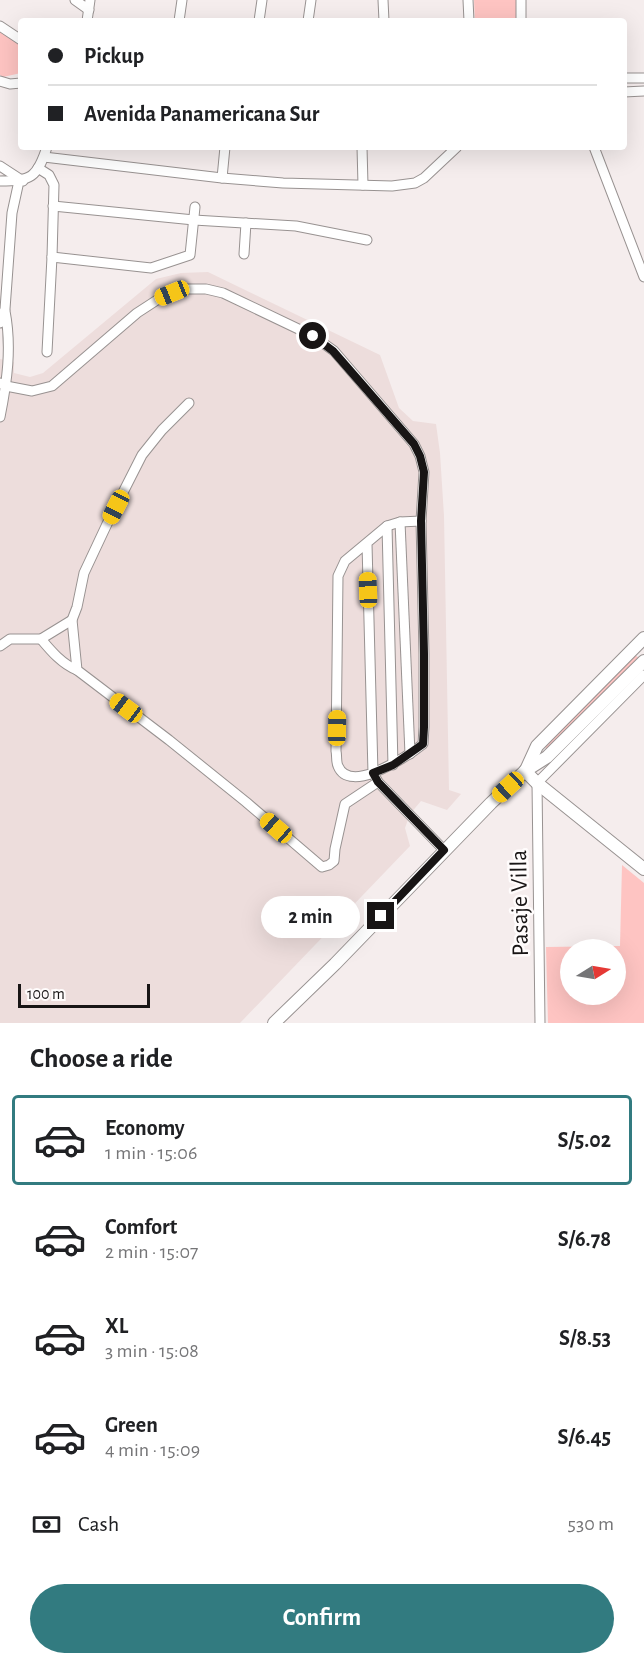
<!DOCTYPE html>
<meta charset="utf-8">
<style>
:root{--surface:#fff;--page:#f2f2f2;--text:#202124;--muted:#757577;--line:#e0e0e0;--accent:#327b80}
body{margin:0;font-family:"Alegreya Sans",sans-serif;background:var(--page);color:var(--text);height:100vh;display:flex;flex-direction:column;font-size:22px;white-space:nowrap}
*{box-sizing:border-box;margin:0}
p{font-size:20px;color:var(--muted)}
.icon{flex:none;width:33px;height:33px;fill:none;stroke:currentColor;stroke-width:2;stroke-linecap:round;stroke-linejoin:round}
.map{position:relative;height:1023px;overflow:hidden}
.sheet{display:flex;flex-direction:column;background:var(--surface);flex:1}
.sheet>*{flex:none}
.hud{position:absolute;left:18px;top:18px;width:609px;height:132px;border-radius:6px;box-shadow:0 6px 24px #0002;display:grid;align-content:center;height:132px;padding:0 30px;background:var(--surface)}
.needle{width:39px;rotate:79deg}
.tools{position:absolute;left:560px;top:939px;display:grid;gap:12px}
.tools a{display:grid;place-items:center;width:66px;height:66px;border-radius:50%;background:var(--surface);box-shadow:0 6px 24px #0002;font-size:30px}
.scale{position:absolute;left:18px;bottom:15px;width:132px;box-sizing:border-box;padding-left:6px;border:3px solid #181515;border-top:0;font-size:16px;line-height:21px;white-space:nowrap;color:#181515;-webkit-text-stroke:4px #fffcfc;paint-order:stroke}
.end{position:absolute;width:27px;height:27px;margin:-14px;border:8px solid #181515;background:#fff;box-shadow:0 0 0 3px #fff}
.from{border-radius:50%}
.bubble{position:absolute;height:42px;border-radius:21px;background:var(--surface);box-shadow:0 6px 24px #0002;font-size:20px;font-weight:600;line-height:42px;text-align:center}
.car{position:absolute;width:18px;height:36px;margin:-18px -9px;border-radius:8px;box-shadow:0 0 4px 2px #0007;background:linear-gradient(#f5c518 24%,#345 0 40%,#f5c518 0 76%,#345 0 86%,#f5c518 0)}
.hud b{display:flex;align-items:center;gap:21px;height:57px;font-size:22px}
.hud b+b{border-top:2px solid var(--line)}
.hud i{width:15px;height:15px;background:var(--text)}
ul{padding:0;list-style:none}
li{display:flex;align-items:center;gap:18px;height:90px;margin:0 12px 9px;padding:0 18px;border:3px solid transparent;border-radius:6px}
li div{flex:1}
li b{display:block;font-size:22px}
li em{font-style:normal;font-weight:600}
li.selected{border-color:var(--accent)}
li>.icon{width:54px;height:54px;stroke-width:1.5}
h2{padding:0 30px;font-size:27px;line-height:72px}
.pay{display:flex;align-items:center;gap:15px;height:66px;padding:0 30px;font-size:22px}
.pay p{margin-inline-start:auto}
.action{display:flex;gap:12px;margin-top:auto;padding:12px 30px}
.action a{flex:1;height:69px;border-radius:36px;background:var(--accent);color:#fff;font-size:24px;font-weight:600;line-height:69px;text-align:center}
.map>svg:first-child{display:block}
.built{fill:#eddddc}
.green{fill:#fec4c2;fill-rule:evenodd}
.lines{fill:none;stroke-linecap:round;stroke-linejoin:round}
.minor-casing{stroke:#989291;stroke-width:11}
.major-casing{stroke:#989291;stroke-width:14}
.minor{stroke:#fff;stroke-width:9}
.major{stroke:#fff;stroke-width:12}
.route{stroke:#181515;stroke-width:8}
.labels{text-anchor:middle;stroke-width:5;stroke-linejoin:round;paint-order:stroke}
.street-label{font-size:24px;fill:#181515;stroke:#fffcfc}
</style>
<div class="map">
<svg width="644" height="1023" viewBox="0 0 644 1023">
<rect width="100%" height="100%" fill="#f5eded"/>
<path class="built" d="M 208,272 L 380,355 L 399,408 L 413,421 L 436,424 L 440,453 L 444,516 L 449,790 L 461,794 L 447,810 L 421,801 L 410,814 L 405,828 L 410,846 L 240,1023 L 0,1023 L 0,359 L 14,362 L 14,373 L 30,377 L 43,373 L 156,279 L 181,273 Z"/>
<g class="green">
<path d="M 474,0 L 517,0 L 517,21 L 475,21 Z"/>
<path d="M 0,30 L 21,43 L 21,73 L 3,77 L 0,75 Z"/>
<path d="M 635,655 L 640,659 L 548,750 L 544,746 Z"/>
<path d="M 622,865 L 644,883 L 644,1023 L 548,1023 L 546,947 L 620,946 ZM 570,950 L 615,950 L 615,994 L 570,994 Z"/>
</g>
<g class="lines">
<defs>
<g id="minor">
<path d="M 75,0 L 89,10"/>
<path d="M 383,0 L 384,21"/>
<path d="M 468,0 L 469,21"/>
<path d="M 521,0 L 521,21"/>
<path d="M 87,21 L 90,0"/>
<path d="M 179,21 L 182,0"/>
<path d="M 259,21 L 262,0"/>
<path d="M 308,21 L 311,0"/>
<path d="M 0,26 L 21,40"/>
<path d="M 624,78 L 644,78"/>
<path d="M 0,81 L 10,84 L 21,83"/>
<path d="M 624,92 L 644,91"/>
<path d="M 362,147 L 363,185"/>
<path d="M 594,147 L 644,277"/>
<path d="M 44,157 L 222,178 L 283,183 L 392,186 L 415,183 L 424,178 L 457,147"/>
<path d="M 0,166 L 23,181"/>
<path d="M 38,168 L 49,175 L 54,185 L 52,257 L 47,352"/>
<path d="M 222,178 L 225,147"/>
<path d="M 0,181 C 31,181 37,178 47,147"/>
<path d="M 53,206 L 194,220 L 296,226 L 367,240"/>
<path d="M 244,254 L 246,223"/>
<path d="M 52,257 L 151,268 L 190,255 L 195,207"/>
<path d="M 0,323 L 5,309 L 12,213 L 19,181"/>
<path d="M 0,383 L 6,386 L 32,391 L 52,386 L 137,313 L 157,300 L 187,289 L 206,289 L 223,293 L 313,336 L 334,351 L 414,444 L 420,456 L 424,472 L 421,521 L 424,654 L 424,727 L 423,744 C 407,757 392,765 373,773 L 378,782 L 444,850"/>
<path d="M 189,403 L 162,430 L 142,455 L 107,524 L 84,573 L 77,607 L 72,620 L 77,670 L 169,740 L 246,802 L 322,867 L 329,865 L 334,861 L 335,849 L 345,804 L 378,782"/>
<path d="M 0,417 C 7,382 12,347 5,311"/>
<path d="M 400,522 L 410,754"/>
<path d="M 387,526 L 393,765"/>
<path d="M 367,544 L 373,773 C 362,777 344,781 338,766 C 336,762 337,755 336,751 L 338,576 L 345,561 L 387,526 L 400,522 L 421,521"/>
<path d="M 41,639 C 51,651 62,664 77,670"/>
<path d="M 0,646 L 10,639 L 41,639 L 72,620"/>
<path d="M 540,1023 L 537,783 L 644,675"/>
</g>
<g id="major">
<path d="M 526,770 L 537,746 L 644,638"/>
<path d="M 525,771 L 537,783 L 644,869"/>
<path d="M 274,1023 L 335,964 L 491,803 L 525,771 L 547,757 L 644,661"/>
</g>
</defs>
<use href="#minor" class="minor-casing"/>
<use href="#major" class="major-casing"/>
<use href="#minor" class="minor"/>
<use href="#major" class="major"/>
</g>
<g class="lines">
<path class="route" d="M 313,336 L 333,351 L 414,444 L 420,456 L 424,472 L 421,521 L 424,654 L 424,727 L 423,744 L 393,765 L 373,773 L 378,782 L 444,850 L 381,916"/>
</g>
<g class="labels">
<g class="street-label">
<text transform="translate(519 903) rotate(-91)" y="8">Pasaje Villa</text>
</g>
</g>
</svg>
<div class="tools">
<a><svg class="needle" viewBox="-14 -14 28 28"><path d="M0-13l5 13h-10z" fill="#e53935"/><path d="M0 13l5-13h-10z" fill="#757577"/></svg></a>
</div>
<div class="scale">100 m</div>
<i class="end from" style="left:313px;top:336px"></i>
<i class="end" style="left:381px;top:916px"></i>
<div class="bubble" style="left:261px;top:896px;width:99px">2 min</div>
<i class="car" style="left:172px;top:293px;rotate:248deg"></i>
<i class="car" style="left:116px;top:507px;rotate:207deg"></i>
<i class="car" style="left:368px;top:590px;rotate:358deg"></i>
<i class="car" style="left:126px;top:708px;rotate:307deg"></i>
<i class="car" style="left:337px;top:728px;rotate:1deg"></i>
<i class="car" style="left:508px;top:787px;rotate:227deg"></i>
<i class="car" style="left:276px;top:828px;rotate:311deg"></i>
<div class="hud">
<b><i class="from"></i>Pickup</b>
<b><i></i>Avenida Panamericana Sur</b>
</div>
</div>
<section class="sheet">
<h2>Choose a ride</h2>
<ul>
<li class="selected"><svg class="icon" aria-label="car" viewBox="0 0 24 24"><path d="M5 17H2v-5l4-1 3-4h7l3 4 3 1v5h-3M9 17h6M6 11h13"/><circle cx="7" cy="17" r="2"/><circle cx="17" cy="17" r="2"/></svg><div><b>Economy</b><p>1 min · 15:06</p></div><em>S/5.02</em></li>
<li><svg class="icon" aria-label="car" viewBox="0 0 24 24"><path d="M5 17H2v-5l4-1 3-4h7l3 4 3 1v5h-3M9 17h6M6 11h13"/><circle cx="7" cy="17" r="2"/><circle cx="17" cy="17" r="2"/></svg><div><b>Comfort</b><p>2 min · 15:07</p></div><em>S/6.78</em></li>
<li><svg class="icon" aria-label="car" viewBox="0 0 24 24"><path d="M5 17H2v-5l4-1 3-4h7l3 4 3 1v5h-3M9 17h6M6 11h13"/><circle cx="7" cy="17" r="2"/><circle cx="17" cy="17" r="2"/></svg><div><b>XL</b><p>3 min · 15:08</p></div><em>S/8.53</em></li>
<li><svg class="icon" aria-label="car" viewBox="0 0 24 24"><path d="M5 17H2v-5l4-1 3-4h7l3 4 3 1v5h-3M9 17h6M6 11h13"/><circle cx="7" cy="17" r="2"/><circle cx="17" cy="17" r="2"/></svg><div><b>Green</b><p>4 min · 15:09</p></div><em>S/6.45</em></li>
</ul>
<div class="pay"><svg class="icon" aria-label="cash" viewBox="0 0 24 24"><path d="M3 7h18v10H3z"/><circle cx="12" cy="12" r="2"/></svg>Cash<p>530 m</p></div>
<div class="action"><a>Confirm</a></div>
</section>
